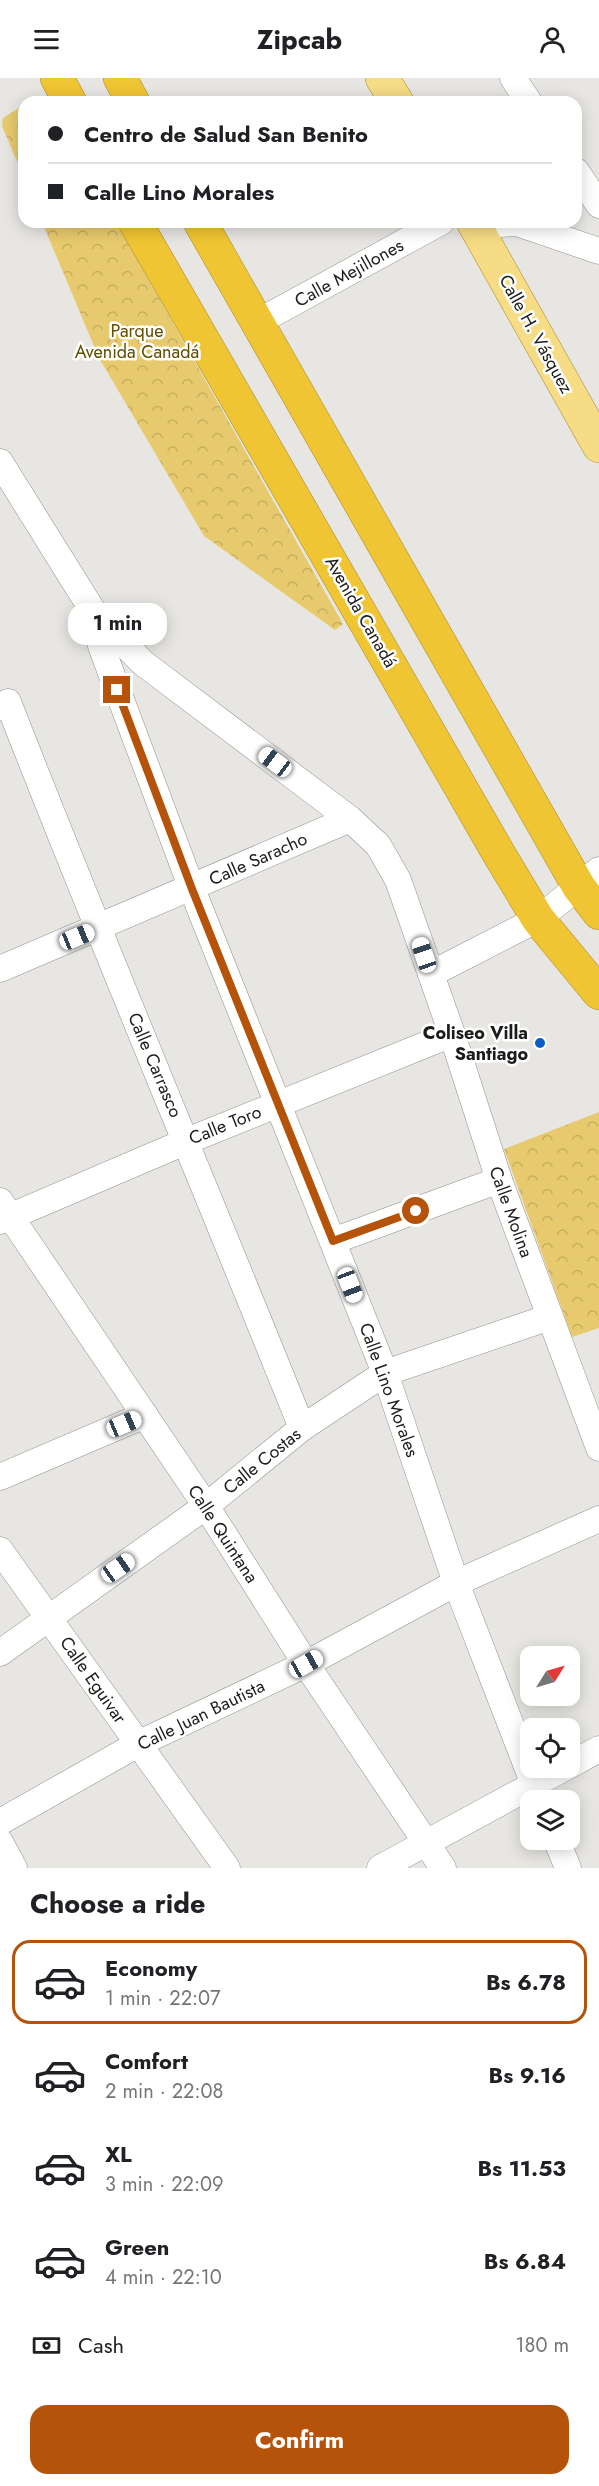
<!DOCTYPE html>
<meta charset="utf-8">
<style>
:root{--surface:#fff;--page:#f6f6f6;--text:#202124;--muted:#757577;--line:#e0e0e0;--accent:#b45309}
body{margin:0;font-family:Jost,sans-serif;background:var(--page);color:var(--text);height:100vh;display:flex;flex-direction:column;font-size:22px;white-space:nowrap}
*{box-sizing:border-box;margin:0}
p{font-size:20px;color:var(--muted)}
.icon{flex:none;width:33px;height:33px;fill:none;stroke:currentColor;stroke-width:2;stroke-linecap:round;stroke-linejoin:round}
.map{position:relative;height:1790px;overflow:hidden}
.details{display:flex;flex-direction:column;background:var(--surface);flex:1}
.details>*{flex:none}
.banner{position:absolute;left:18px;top:18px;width:564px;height:132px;border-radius:18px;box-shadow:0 3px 15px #0003;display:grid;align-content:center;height:132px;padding:0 30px;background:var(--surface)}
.needle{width:39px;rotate:53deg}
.tools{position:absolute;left:520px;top:1568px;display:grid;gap:12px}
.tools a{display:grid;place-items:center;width:60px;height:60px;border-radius:12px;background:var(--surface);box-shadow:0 3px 15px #0003;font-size:30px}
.end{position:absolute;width:27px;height:27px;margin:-14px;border:8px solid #b45309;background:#fff;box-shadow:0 0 0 3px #fff}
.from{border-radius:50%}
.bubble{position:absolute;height:42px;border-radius:18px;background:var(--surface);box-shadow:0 3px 15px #0003;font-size:20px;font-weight:700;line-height:42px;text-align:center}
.car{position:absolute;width:18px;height:36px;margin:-18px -9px;border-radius:8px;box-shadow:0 0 4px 2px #0007;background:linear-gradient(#fff 24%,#345 0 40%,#fff 0 76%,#345 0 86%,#fff 0)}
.banner b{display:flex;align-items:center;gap:21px;height:57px;font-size:22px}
.banner b+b{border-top:2px solid var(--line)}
.banner i{width:15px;height:15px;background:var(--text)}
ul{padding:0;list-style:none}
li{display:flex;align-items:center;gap:18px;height:84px;margin:0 12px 9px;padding:0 18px;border:3px solid transparent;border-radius:18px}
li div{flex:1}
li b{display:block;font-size:22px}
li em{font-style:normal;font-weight:700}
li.active{border-color:var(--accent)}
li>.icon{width:54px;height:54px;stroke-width:1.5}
h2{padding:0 30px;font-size:27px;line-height:72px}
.pay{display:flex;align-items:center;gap:15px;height:66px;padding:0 30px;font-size:22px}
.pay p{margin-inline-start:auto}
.button{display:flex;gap:12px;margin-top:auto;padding:12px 30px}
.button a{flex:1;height:69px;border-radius:18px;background:var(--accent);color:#fff;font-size:24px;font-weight:700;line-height:69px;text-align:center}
header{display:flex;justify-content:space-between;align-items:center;height:78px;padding:0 30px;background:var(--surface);font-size:27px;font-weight:700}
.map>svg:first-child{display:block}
.forest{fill:url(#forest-crowns)}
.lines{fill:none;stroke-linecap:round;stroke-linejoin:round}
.street-casing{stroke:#92918e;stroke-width:27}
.primary-casing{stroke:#a68a2a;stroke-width:34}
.highway-casing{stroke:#a68a2a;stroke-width:34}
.street{stroke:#fff;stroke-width:26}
.primary{stroke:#f6dc85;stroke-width:33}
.highway{stroke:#f0c533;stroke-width:33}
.route{stroke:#b45309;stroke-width:8}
.poi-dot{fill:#095dc7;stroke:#fff;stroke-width:2}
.labels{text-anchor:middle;stroke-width:5;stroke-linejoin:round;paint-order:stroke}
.street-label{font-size:18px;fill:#1c1c1a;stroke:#fff}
.park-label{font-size:18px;fill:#614d00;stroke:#fff}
.poi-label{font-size:18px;font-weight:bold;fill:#1c1c1a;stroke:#fff;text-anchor:end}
</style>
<header><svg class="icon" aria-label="menu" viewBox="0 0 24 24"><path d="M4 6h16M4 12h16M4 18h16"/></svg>Zipcab<svg class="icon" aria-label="person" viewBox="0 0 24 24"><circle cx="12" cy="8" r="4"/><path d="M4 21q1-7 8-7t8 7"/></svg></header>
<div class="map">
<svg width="599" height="1790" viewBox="0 0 599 1790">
<defs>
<pattern id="forest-crowns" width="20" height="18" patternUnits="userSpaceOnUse" patternTransform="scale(1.5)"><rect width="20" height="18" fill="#e8ca6e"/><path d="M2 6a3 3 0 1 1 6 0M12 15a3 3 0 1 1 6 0" fill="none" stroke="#c6ad5f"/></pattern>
</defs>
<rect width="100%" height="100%" fill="#e7e6e2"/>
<g class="forest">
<path d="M 24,27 L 24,100 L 2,48 L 3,40 Z"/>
<path d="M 42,144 L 116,144 L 343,546 L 335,552 L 204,458 L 99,280 Z"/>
<path d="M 599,1034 L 599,1250 L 572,1259 L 504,1071 Z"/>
</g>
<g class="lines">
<defs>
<g id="street">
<path d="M 513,0 L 529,24"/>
<path d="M 576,93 L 599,127"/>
<path d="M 479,155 L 498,146 L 517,145 L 599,173"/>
<path d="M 256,245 L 441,144"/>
<path d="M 0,384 L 96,538 L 143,585 L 350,741 L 378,767 L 398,802 L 452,956 L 499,1102 L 599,1370"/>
<path d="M 118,557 L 101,568 L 192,811 L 385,1295 L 456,1505 L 540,1722"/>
<path d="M 0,629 L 8,624 C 103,868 205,1108 302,1350"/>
<path d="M 0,891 L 350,741"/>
<path d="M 431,896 L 538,841 L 599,792"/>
<path d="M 0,1123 L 206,1428 L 306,1586 L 443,1790"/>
<path d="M 0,1143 L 187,1063 L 452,956"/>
<path d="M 333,1163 L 499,1102"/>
<path d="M 0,1399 L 145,1337"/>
<path d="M 0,1472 L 227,1790"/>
<path d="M 0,1575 L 206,1428 L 302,1350 L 385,1295 L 550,1239"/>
<path d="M 570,1687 L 599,1671"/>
<path d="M 0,1744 L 138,1666 L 306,1586 L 456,1505 L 599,1441"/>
<path d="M 556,1761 L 568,1790"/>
<path d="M 0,1764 L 14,1790"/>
<path d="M 380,1790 L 566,1689"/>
</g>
<g id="primary">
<path d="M 382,0 L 397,24"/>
<path d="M 473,144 L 599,368"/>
</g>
<g id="highway">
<path d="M 57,0 L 70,24"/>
<path d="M 120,0 L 133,24"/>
<path d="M 135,144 L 499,776 L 538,841 L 599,915"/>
<path d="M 200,144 L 579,809 L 599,835"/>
</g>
</defs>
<use href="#street" class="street-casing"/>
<use href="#primary" class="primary-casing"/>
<use href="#highway" class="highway-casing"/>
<use href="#street" class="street"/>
<use href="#primary" class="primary"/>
<use href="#highway" class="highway"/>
</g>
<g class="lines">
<path class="route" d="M 117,612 L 192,811 L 333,1163 L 416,1133"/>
</g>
<circle class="poi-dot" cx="540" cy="965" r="6"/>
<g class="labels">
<g class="street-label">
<text transform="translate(349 195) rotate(-29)" y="6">Calle Mejillones</text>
<text transform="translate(536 256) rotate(61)" y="6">Calle H. Vásquez</text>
<text transform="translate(361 534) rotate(60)" y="6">Avenida Canadá</text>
<text transform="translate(258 781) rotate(-24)" y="6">Calle Saracho</text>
<text transform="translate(155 987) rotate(67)" y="6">Calle Carrasco</text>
<text transform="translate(225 1047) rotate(-22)" y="6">Calle Toro</text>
<text transform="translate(511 1134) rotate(70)" y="6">Calle Molina</text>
<text transform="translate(389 1312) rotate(70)" y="6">Calle Lino Morales</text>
<text transform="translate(262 1383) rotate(-39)" y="6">Calle Costas</text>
<text transform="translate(223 1456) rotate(57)" y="6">Calle Quintana</text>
<text transform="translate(93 1602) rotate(55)" y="6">Calle Eguivar</text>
<text transform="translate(201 1637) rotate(-26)" y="6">Calle Juan Bautista</text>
</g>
<g class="park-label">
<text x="137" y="259">Parque<tspan x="137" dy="21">Avenida Canadá</tspan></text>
</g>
<g class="poi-label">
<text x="528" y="961">Coliseo Villa<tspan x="528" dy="21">Santiago</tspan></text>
</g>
</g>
</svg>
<div class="tools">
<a><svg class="needle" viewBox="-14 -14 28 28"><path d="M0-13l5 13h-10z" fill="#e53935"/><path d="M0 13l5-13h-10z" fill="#757577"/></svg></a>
<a><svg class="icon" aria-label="locate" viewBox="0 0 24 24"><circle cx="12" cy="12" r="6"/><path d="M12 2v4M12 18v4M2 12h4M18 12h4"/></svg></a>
<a><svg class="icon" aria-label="layers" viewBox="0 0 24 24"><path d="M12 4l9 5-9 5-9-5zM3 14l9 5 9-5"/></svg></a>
</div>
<i class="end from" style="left:416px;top:1133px"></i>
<i class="end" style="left:117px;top:612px"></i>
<div class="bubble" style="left:68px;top:525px;width:99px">1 min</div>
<i class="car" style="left:275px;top:684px;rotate:307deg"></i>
<i class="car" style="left:77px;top:859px;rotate:68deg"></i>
<i class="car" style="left:424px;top:877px;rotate:341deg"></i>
<i class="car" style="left:350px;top:1207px;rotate:159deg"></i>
<i class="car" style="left:124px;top:1346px;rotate:67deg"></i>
<i class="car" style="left:118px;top:1490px;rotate:55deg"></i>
<i class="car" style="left:306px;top:1586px;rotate:61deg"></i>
<div class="banner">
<b><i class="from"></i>Centro de Salud San Benito</b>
<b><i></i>Calle Lino Morales</b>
</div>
</div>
<section class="details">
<h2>Choose a ride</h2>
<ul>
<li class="active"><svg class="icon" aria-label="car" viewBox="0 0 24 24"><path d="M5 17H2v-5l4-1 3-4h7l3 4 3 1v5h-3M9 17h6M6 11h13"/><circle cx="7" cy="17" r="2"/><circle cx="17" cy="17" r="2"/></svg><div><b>Economy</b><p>1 min · 22:07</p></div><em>Bs 6.78</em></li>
<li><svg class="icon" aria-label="car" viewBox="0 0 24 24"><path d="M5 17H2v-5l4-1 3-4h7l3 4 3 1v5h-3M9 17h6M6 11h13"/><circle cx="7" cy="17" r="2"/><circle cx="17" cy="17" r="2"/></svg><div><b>Comfort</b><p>2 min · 22:08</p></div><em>Bs 9.16</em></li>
<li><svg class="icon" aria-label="car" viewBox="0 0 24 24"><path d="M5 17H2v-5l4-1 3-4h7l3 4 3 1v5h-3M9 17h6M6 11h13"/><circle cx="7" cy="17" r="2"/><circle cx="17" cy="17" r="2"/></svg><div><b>XL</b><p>3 min · 22:09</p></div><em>Bs 11.53</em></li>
<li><svg class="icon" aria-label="car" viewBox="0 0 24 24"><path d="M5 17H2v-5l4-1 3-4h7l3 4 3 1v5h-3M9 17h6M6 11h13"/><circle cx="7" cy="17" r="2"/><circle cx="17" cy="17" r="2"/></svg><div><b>Green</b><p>4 min · 22:10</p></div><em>Bs 6.84</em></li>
</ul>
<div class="pay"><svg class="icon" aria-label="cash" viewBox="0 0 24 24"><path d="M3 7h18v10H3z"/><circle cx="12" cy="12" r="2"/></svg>Cash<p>180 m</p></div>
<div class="button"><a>Confirm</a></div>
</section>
